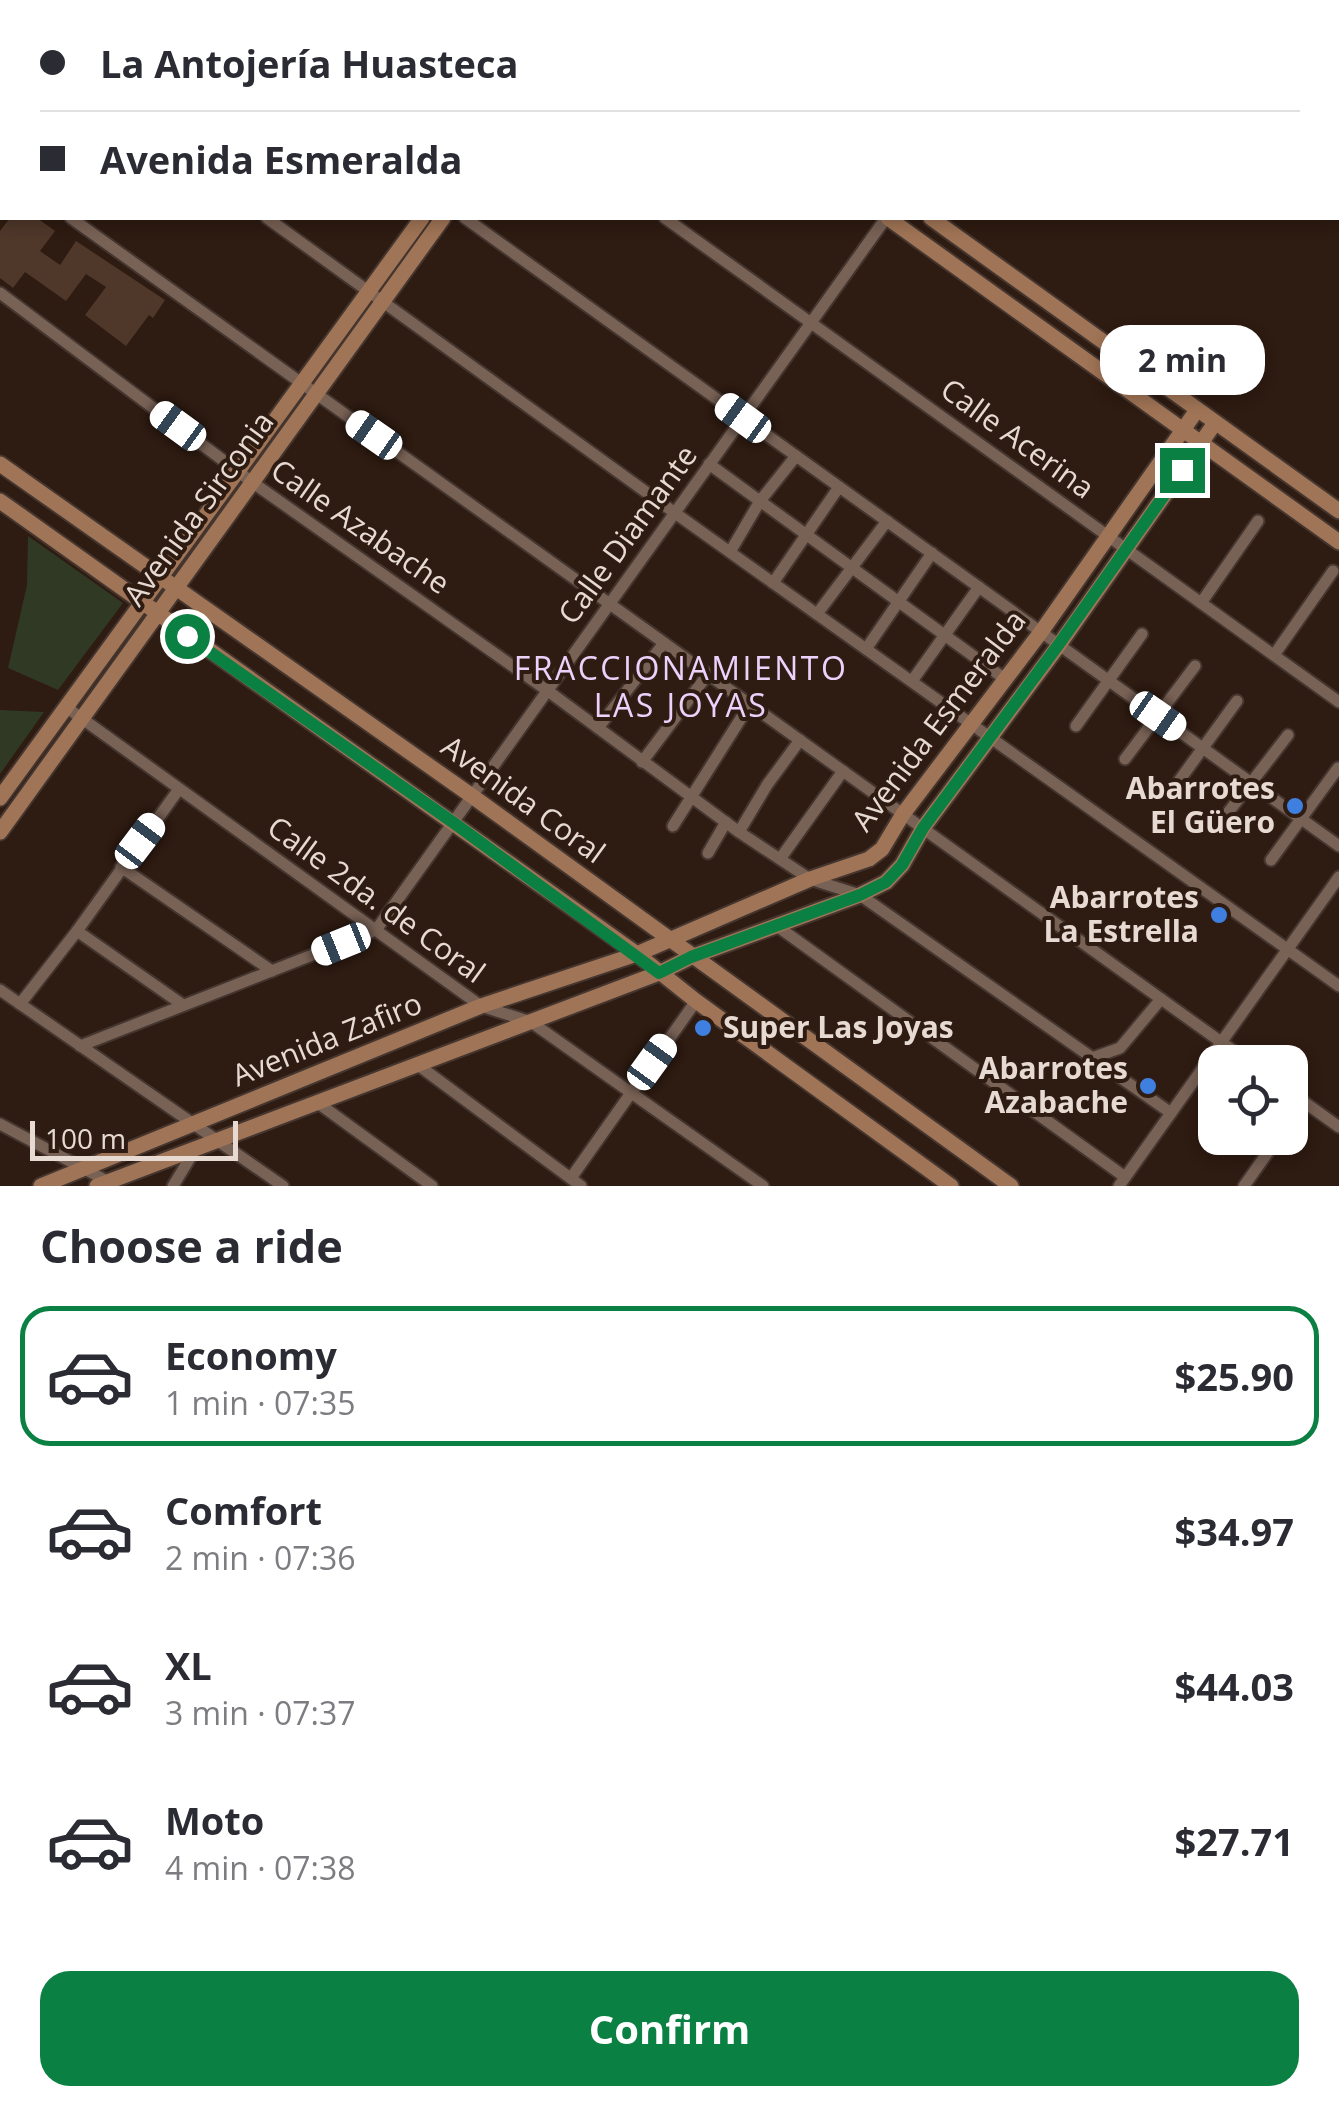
<!DOCTYPE html>
<meta charset="utf-8">
<style>
:root{--surface:#fff;--page:#f7f7f7;--text:#2b2b33;--muted:#7c7c81;--line:#e1e1e2;--accent:#0b8043}
body{margin:0;font-family:"Open Sans",sans-serif;background:var(--page);color:var(--text);height:100vh;display:flex;flex-direction:column;font-size:38px;white-space:nowrap}
*{box-sizing:border-box;margin:0}
p{font-size:32px;color:var(--muted)}
.icon{flex:none;width:55px;height:55px;fill:none;stroke:currentColor;stroke-width:2;stroke-linecap:round;stroke-linejoin:round}
.map{position:relative;height:1186px;overflow:hidden}
.sheet{display:flex;flex-direction:column;background:var(--surface);flex:1}
.sheet>*{flex:none}
.guide{position:absolute;left:0px;top:0px;width:1340px;height:220px;box-shadow:0 5px 15px #0003;display:grid;align-content:center;height:220px;padding:0 40px;background:var(--surface)}
.controls{position:absolute;left:1198px;top:1045px;display:grid;gap:20px}
.controls a{display:grid;place-items:center;width:110px;height:110px;border-radius:20px;background:var(--surface);box-shadow:0 5px 15px #0003;font-size:50px}
.scale{position:absolute;left:30px;bottom:25px;width:208px;box-sizing:border-box;padding-left:10px;border:5px solid #e7dad3;border-top:0;font-size:28px;line-height:35px;white-space:nowrap;color:#e7dad3;-webkit-text-stroke:8px #2e1b11;paint-order:stroke}
.end{position:absolute;width:45px;height:45px;margin:-22px;border:12px solid #0b8043;background:#fff;box-shadow:0 0 0 5px #fff}
.from{border-radius:50%}
.bubble{position:absolute;height:70px;border-radius:30px;background:var(--surface);box-shadow:0 5px 15px #0003;font-size:32px;font-weight:700;line-height:70px;text-align:center}
.car{position:absolute;width:30px;height:60px;margin:-30px -15px;border-radius:12px;box-shadow:0 0 8px 2px #0007;background:linear-gradient(#fff 24%,#345 0 40%,#fff 0 76%,#345 0 86%,#fff 0)}
.guide b{display:flex;align-items:center;gap:35px;height:95px;font-size:38px}
.guide b+b{border-top:2px solid var(--line)}
.guide i{width:25px;height:25px;background:var(--text)}
ul{padding:0;list-style:none}
li{display:flex;align-items:center;gap:30px;height:140px;margin:0 20px 15px;padding:0 20px;border:5px solid transparent;border-radius:30px}
li div{flex:1}
li b{display:block;font-size:38px}
li em{font-style:normal;font-weight:700}
li.active{border-color:var(--accent)}
li>.icon{width:90px;height:90px;stroke-width:1.5}
h2{padding:0 40px;font-size:45px;line-height:120px}
.primary-button{display:flex;gap:20px;margin-top:auto;padding:20px 40px}
.primary-button a{flex:1;height:115px;border-radius:30px;background:var(--accent);color:#fff;font-size:40px;font-weight:700;line-height:115px;text-align:center}
.map>svg:first-child{display:block}
.green{fill:#303923}
.building{fill:#4f372a}
.lines{fill:none;stroke-linecap:round;stroke-linejoin:round}
.street-casing{stroke:#44352f;stroke-width:15}
.secondary-casing{stroke:#44352f;stroke-width:19}
.street{stroke:#786155;stroke-width:11}
.secondary{stroke:#a07456;stroke-width:15}
.route{stroke:#0b8043;stroke-width:12}
.shop-dot{fill:#3f7fe0;stroke:#2e1b11;stroke-width:4}
.labels{text-anchor:middle;stroke-width:8;stroke-linejoin:round;paint-order:stroke}
.street-label{font-size:30px;fill:#e7dad3;stroke:#2e1b11}
.poi-label{font-size:30px;font-weight:bold;fill:#e7dad3;stroke:#2e1b11;text-anchor:end}
.neighbourhood-label{font-size:32px;letter-spacing:2.5px;fill:#ebd2fa;stroke:#2e1b11}
</style>
<div class="map">
<svg width="1339" height="1186" viewBox="0 0 1339 1186">
<rect width="100%" height="100%" fill="#2e1b11"/>
<g class="green">
<path d="M 28,536 L 123,603 L 58,690 L 8,668 L 27,585 Z"/>
<path d="M 0,710 L 44,712 L 0,774 Z"/>
</g>
<path class="building" d="M 10,218 L 37,218 L 55,231 L 40,251 L 60,265 L 76,241 L 165,300 L 153,318 L 149,315 L 126,346 L 85,315 L 106,287 L 86,274 L 66,301 L 25,272 L 13,288 L 0,278 L 0,231 Z"/>
<g class="lines">
<defs>
<g id="street">
<path d="M 162,0 L 166,2"/>
<path d="M 362,0 L 366,2"/>
<path d="M 146,2 L 148,0"/>
<path d="M 0,25 L 2,27"/>
<path d="M 0,167 L 2,168"/>
<path d="M 0,208 L 2,204"/>
<path d="M 71,218 L 1249,1062"/>
<path d="M 267,218 L 675,513 L 1339,986"/>
<path d="M 465,218 L 1339,846"/>
<path d="M 665,218 L 1339,702"/>
<path d="M 0,293 L 252,482 L 548,691 L 739,832 L 810,879 L 860,895 L 1171,1113"/>
<path d="M 709,464 L 1005,679"/>
<path d="M 730,552 L 760,501 L 796,456"/>
<path d="M 773,583 L 839,487"/>
<path d="M 1201,603 L 1258,521"/>
<path d="M 817,614 L 887,521"/>
<path d="M 866,649 L 932,553"/>
<path d="M 1274,655 L 1333,571"/>
<path d="M 912,681 L 979,587"/>
<path d="M 66,707 L 481,1006 L 531,1022 L 763,1186"/>
<path d="M 1076,726 L 1142,634"/>
<path d="M 598,728 L 664,643"/>
<path d="M 1125,759 L 1195,666"/>
<path d="M 642,762 L 708,674"/>
<path d="M 1176,785 L 1237,701"/>
<path d="M 1227,814 L 1288,735"/>
<path d="M 673,826 L 750,704"/>
<path d="M 739,832 L 767,785 L 800,740"/>
<path d="M 708,853 L 726,822"/>
<path d="M 780,859 L 843,771"/>
<path d="M 1271,860 L 1338,768"/>
<path d="M 121,867 L 272,971"/>
<path d="M 777,926 L 1125,1177"/>
<path d="M 77,931 L 183,1005"/>
<path d="M 0,990 L 283,1186"/>
<path d="M 20,1004 L 77,931 L 179,789"/>
<path d="M 80,1046 L 376,930 L 886,218"/>
<path d="M 1092,1058 L 1120,1048 L 1161,999"/>
<path d="M 418,1065 L 581,1186"/>
<path d="M 1290,1092 L 1339,1127"/>
<path d="M 318,1103 L 432,1186"/>
<path d="M 1290,1119 L 1303,1101"/>
<path d="M 0,1124 L 109,1182"/>
<path d="M 571,1178 L 696,1001"/>
<path d="M 173,1186 L 196,1148"/>
<path d="M 1119,1186 L 1339,877"/>
<path d="M 1244,1186 L 1278,1138"/>
</g>
<g id="secondary">
<path d="M 587,0 L 591,2"/>
<path d="M 629,0 L 633,2"/>
<path d="M 574,2 L 576,0"/>
<path d="M 888,218 L 1339,542"/>
<path d="M 931,218 L 1339,511"/>
<path d="M 0,464 L 472,796 L 1011,1186"/>
<path d="M 0,501 L 637,954 L 696,1001 L 951,1186"/>
<path d="M 0,798 C 140,604 281,411 422,218"/>
<path d="M 0,832 L 443,218"/>
<path d="M 41,1186 L 481,1006 L 637,954 L 810,879 L 869,859 L 882,849 L 903,814 L 1041,632 L 1197,410"/>
<path d="M 97,1186 L 659,973 L 691,957 L 860,895 L 886,882 L 902,865 L 923,828 L 1059,645 L 1215,423"/>
</g>
</defs>
<use href="#street" class="street-casing"/>
<use href="#secondary" class="secondary-casing"/>
<use href="#street" class="street"/>
<use href="#secondary" class="secondary"/>
</g>
<g class="lines">
<path class="route" d="M 187,636 L 454,823 L 659,973 L 691,957 L 860,895 L 886,882 L 902,865 L 923,828 L 1059,644 L 1182,470"/>
</g>
<g class="shop-dot">
<circle cx="1295" cy="806" r="10"/>
<circle cx="1219" cy="915" r="10"/>
<circle cx="703" cy="1028" r="10"/>
<circle cx="1148" cy="1086" r="10"/>
</g>
<g class="labels">
<g class="street-label">
<text transform="translate(1017 439) rotate(36)" y="10">Calle Acerina</text>
<text transform="translate(199 509) rotate(-54)" y="10">Avenida Sirconia</text>
<text transform="translate(360 527) rotate(35)" y="10">Calle Azabache</text>
<text transform="translate(628 535) rotate(-54)" y="10">Calle Diamante</text>
<text transform="translate(939 721) rotate(-53)" y="10">Avenida Esmeralda</text>
<text transform="translate(523 800) rotate(36)" y="10">Avenida Coral</text>
<text transform="translate(376 900) rotate(36)" y="10">Calle 2da. de Coral</text>
<text transform="translate(327 1040) rotate(-22)" y="10">Avenida Zafiro</text>
</g>
<g class="poi-label">
<text x="1275" y="799">Abarrotes<tspan x="1275" dy="34">El Güero</tspan></text>
<text x="1199" y="908">Abarrotes<tspan x="1199" dy="34">La Estrella</tspan></text>
<text x="723" y="1038" text-anchor="start">Super Las Joyas</text>
<text x="1128" y="1079">Abarrotes<tspan x="1128" dy="34">Azabache</tspan></text>
</g>
<g class="neighbourhood-label">
<text x="681" y="680">FRACCIONAMIENTO<tspan x="681" dy="37">LAS JOYAS</tspan></text>
</g>
</g>
</svg>
<div class="controls">
<a><svg class="icon" aria-label="locate" viewBox="0 0 24 24"><circle cx="12" cy="12" r="6"/><path d="M12 2v4M12 18v4M2 12h4M18 12h4"/></svg></a>
</div>
<div class="scale">100 m</div>
<i class="end from" style="left:187px;top:636px"></i>
<i class="end" style="left:1182px;top:470px"></i>
<div class="bubble" style="left:1100px;top:325px;width:165px">2 min</div>
<i class="car" style="left:743px;top:418px;rotate:306deg"></i>
<i class="car" style="left:178px;top:426px;rotate:306deg"></i>
<i class="car" style="left:374px;top:435px;rotate:305deg"></i>
<i class="car" style="left:1158px;top:716px;rotate:125deg"></i>
<i class="car" style="left:140px;top:841px;rotate:37deg"></i>
<i class="car" style="left:341px;top:944px;rotate:248deg"></i>
<i class="car" style="left:652px;top:1062px;rotate:36deg"></i>
<div class="guide">
<b><i class="from"></i>La Antojería Huasteca</b>
<b><i></i>Avenida Esmeralda</b>
</div>
</div>
<section class="sheet">
<h2>Choose a ride</h2>
<ul>
<li class="active"><svg class="icon" aria-label="car" viewBox="0 0 24 24"><path d="M5 17H2v-5l4-1 3-4h7l3 4 3 1v5h-3M9 17h6M6 11h13"/><circle cx="7" cy="17" r="2"/><circle cx="17" cy="17" r="2"/></svg><div><b>Economy</b><p>1 min · 07:35</p></div><em>$25.90</em></li>
<li><svg class="icon" aria-label="car" viewBox="0 0 24 24"><path d="M5 17H2v-5l4-1 3-4h7l3 4 3 1v5h-3M9 17h6M6 11h13"/><circle cx="7" cy="17" r="2"/><circle cx="17" cy="17" r="2"/></svg><div><b>Comfort</b><p>2 min · 07:36</p></div><em>$34.97</em></li>
<li><svg class="icon" aria-label="car" viewBox="0 0 24 24"><path d="M5 17H2v-5l4-1 3-4h7l3 4 3 1v5h-3M9 17h6M6 11h13"/><circle cx="7" cy="17" r="2"/><circle cx="17" cy="17" r="2"/></svg><div><b>XL</b><p>3 min · 07:37</p></div><em>$44.03</em></li>
<li><svg class="icon" aria-label="car" viewBox="0 0 24 24"><path d="M5 17H2v-5l4-1 3-4h7l3 4 3 1v5h-3M9 17h6M6 11h13"/><circle cx="7" cy="17" r="2"/><circle cx="17" cy="17" r="2"/></svg><div><b>Moto</b><p>4 min · 07:38</p></div><em>$27.71</em></li>
</ul>
<div class="primary-button"><a>Confirm</a></div>
</section>
